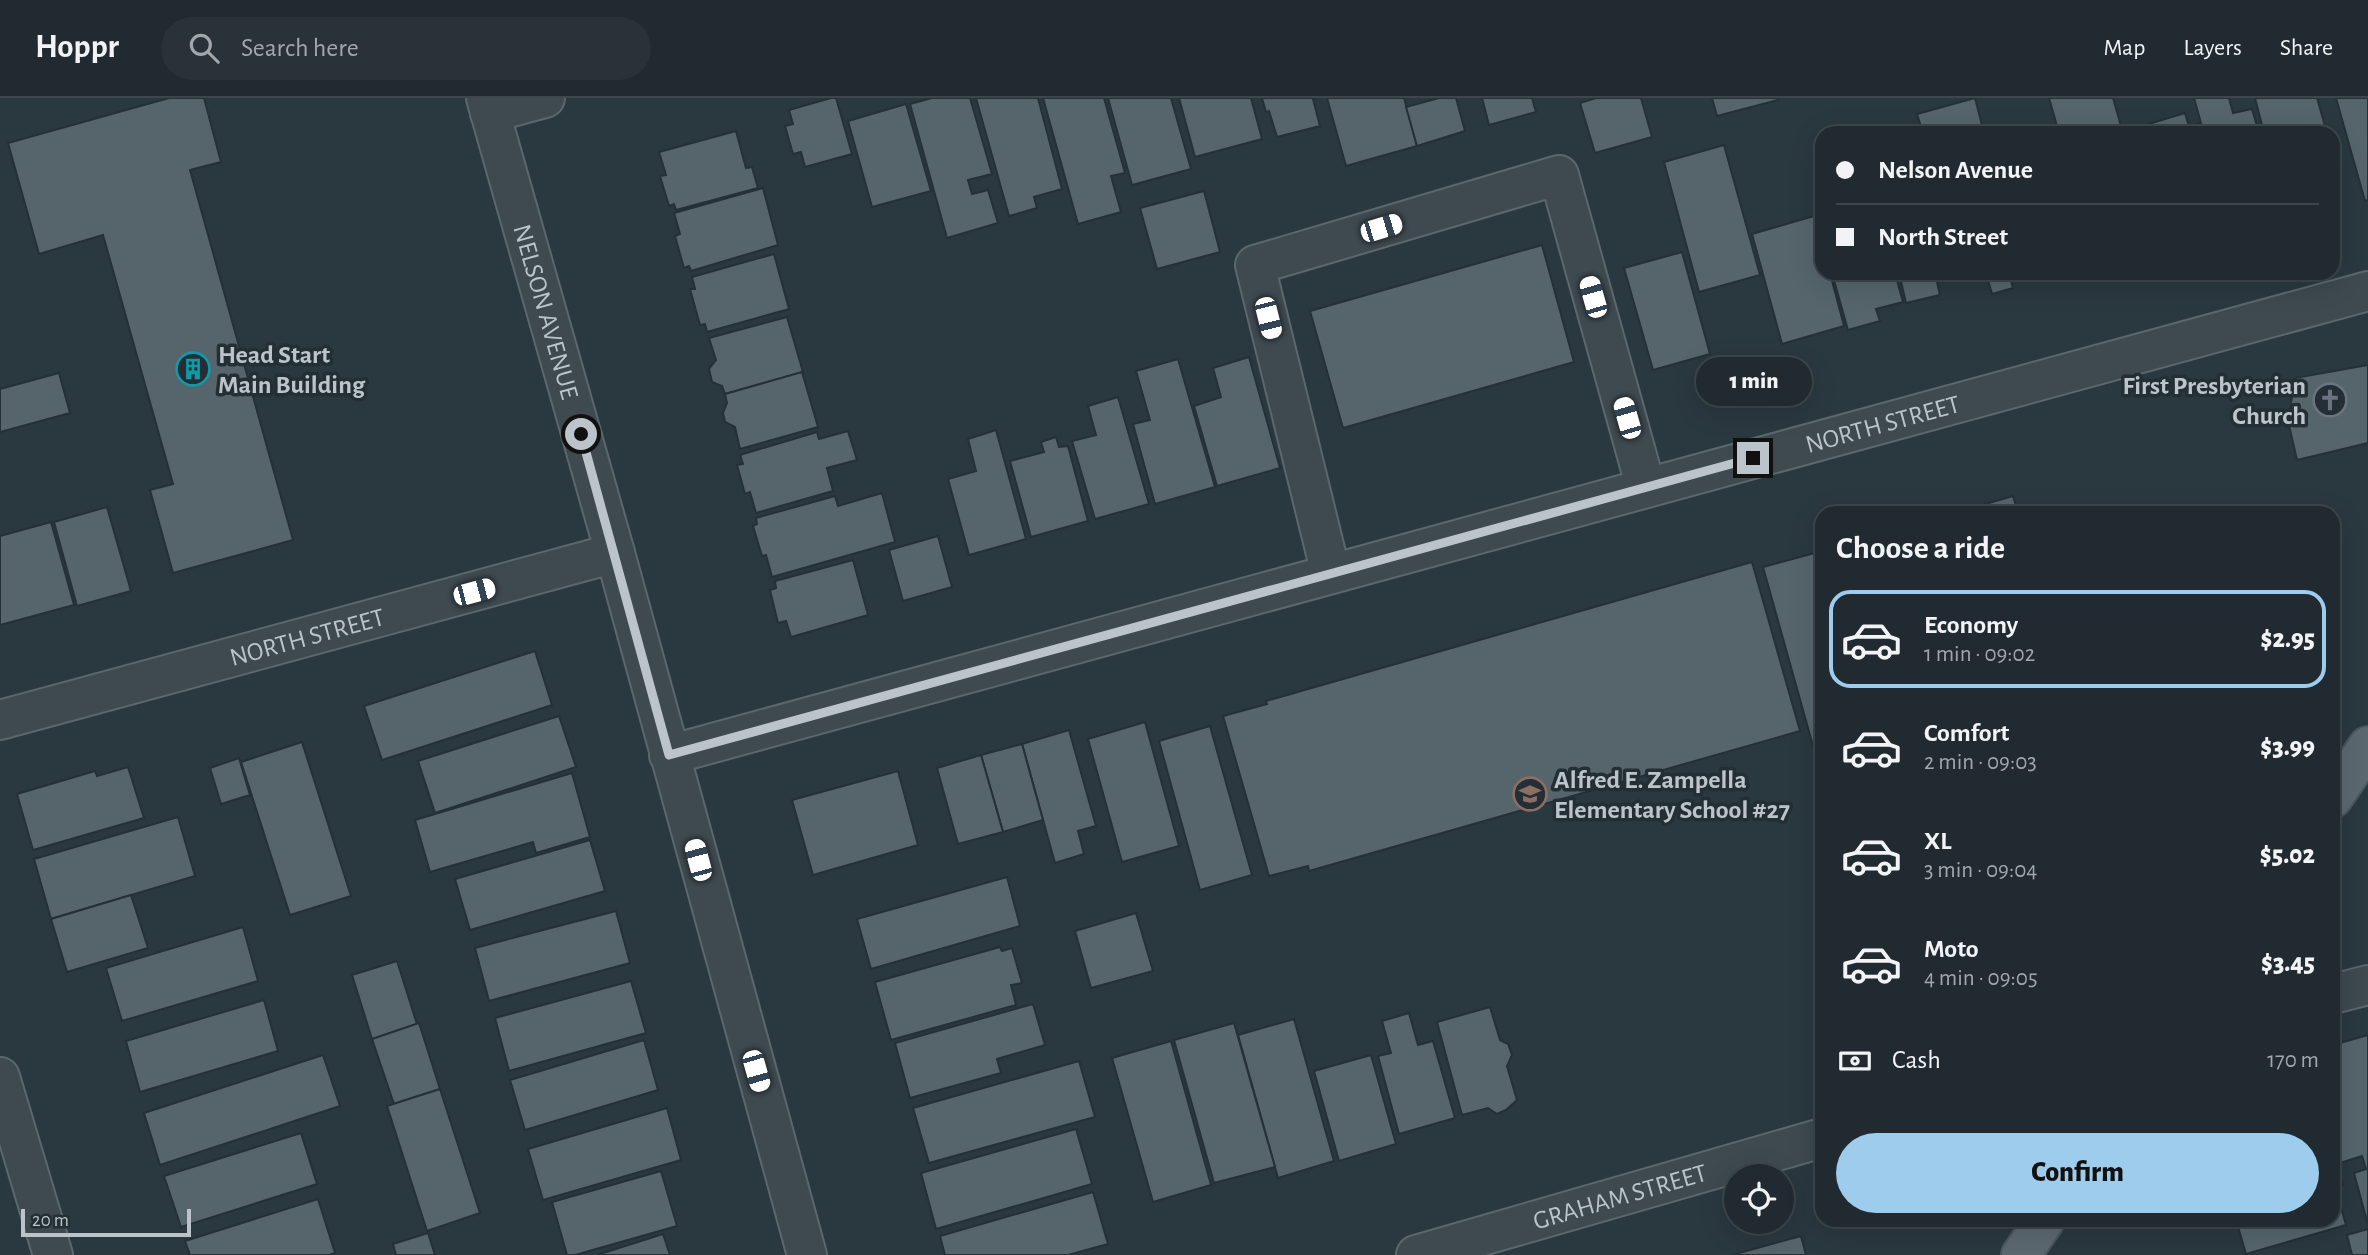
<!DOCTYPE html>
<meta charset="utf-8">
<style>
:root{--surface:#202a30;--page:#283238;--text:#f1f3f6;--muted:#a2a7ab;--line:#3d464c;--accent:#9dcced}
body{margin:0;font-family:"Alegreya Sans",sans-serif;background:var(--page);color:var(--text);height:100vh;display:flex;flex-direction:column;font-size:26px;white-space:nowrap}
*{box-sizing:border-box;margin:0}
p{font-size:23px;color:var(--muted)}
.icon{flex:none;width:38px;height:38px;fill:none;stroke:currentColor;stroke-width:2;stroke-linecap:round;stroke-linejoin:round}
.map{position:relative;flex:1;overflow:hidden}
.drawer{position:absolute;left:1815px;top:408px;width:525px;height:721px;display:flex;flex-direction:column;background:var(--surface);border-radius:21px;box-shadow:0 7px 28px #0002,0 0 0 2px var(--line)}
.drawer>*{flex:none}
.top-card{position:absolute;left:1815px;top:28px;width:525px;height:154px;border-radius:21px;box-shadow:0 7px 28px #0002,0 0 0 2px var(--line);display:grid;align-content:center;height:154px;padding:0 21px;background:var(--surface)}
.fabs{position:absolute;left:1724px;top:1066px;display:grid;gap:14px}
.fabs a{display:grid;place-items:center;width:70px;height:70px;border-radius:50%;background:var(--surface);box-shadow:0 7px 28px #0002,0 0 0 2px var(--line);font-size:35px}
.scale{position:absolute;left:21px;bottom:18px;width:170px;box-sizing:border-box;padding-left:7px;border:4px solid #bbc4ca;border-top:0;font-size:19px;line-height:24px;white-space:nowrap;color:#bbc4ca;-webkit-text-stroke:5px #232e35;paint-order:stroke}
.end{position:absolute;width:32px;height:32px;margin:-16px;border:9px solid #bbc4ca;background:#111;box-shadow:0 0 0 4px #111}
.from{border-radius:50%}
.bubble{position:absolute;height:49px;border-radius:24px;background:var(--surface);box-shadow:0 7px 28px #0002,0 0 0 2px var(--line);font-size:23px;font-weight:800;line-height:49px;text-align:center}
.car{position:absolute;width:21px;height:42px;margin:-21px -10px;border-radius:9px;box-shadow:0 0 5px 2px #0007;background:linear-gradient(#fff 24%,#345 0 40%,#fff 0 76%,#345 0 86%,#fff 0)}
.top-card b{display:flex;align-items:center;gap:24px;height:66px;font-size:26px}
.top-card b+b{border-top:2px solid var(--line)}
.top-card i{width:18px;height:18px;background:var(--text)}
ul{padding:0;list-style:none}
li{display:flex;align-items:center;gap:21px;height:98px;margin:0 14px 10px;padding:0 7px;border:4px solid transparent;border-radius:21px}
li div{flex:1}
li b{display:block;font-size:26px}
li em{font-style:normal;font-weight:800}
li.on{border-color:var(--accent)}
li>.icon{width:63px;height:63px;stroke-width:1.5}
h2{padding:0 21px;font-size:32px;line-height:84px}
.pay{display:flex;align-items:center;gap:18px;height:77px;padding:0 21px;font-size:26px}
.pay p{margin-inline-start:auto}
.action{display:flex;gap:14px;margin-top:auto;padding:14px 21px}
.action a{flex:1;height:80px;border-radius:42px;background:var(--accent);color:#111;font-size:28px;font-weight:800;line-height:80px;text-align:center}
header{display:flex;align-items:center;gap:42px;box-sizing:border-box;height:98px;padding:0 35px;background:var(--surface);border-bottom:2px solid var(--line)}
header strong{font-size:33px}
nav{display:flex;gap:38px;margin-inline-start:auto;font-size:24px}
.search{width:490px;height:63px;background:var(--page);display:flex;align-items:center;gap:18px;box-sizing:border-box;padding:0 24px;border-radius:38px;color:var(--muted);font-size:26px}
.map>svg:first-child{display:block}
.building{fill:#56656c;stroke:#253037;stroke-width:2}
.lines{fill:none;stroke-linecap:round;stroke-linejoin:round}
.minor-casing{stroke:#5c676d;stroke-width:42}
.major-casing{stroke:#4b555c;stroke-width:42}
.minor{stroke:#3e4950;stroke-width:38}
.major{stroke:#5c6870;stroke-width:38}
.route{stroke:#bbc4ca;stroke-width:9}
.labels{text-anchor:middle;stroke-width:7;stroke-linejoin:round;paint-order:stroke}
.street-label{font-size:26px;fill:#bbc4ca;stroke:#232e35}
.poi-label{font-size:26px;font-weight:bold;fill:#bbc4ca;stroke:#232e35;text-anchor:start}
</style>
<header>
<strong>Hoppr</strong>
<div class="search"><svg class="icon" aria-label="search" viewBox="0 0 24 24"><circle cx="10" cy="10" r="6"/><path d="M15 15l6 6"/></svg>Search here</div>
<nav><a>Map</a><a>Layers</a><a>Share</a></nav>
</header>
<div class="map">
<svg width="2368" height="1157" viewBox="0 0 2368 1157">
<rect width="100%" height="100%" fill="#2a3840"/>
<g class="building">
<path d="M 169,0 L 204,0 L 221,64 L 190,72 L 293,442 L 173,475 L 150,392 L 173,386 L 103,137 L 39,156 L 8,45 Z"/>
<path d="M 831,0 L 836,0 L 852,56 L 805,69 L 801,54 L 793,56 L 785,28 L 793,26 L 789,12 Z"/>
<path d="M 932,0 L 970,0 L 992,76 L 968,82 L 972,96 L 988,92 L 998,125 L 947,140 L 910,6 Z"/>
<path d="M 976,0 L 1038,0 L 1062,91 L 1034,99 L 1037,110 L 1009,118 Z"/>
<path d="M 1043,0 L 1104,0 L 1125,75 L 1111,78 L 1121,114 L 1078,126 Z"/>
<path d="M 1108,0 L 1171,0 L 1191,71 L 1132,87 Z"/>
<path d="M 1179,0 L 1251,0 L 1262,41 L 1195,59 Z"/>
<path d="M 1262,0 L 1316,0 L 1313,1 L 1320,28 L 1277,39 L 1269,13 L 1266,14 Z"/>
<path d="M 1327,0 L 1404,0 L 1417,48 L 1346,68 Z"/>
<path d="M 1439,0 L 1456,0 L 1465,33 L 1417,48 L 1406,9 Z"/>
<path d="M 1482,0 L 1532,0 L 1536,14 L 1489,27 Z"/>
<path d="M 1596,0 L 1641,0 L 1652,39 L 1595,55 L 1580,5 Z"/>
<path d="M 1712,0 L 1778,0 L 1778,2 L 1717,18 Z"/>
<path d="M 1975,0 L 1984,35 L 1923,35 L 1917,16 Z"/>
<path d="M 2049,0 L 2113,0 L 2123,35 L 2059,35 Z"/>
<path d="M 2194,0 L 2229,0 L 2233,15 L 2252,11 L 2259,35 L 2196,35 L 2194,27 L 2201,25 Z"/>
<path d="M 2255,0 L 2317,0 L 2327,35 L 2264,35 Z"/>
<path d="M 2336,0 L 2368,0 L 2368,102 L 2365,103 Z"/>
<path d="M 906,6 L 931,93 L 872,109 L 848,23 Z"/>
<path d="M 2185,15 L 2191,35 L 2130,35 L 2129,32 Z"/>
<path d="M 736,33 L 746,70 L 752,69 L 758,90 L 676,112 L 674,106 L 669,108 L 660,78 L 666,77 L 659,54 Z"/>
<path d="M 1724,47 L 1760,177 L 1699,194 L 1664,64 Z"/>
<path d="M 763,90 L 778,147 L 691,173 L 689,168 L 684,170 L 675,138 L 680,136 L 674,115 Z"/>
<path d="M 1204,93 L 1220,154 L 1157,171 L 1140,110 Z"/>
<path d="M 1814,118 L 1822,146 L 1822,175 L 1830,175 L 1844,228 L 1782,246 L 1752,136 Z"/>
<path d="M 1542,147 L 1574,264 L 1343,330 L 1310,213 Z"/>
<path d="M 1682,154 L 1710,256 L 1653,272 L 1624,170 Z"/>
<path d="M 774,156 L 789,211 L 707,234 L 705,226 L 700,227 L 690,191 L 695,191 L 692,179 Z"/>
<path d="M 1832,175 L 1895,175 L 1903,204 L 1876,211 L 1880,223 L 1848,232 Z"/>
<path d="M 1899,175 L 1957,175 L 1958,179 L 1937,184 L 1940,197 L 1906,205 Z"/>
<path d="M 1986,175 L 2009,175 L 2013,190 L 1992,196 Z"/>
<path d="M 787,219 L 803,274 L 725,296 L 722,288 L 712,284 L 709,271 L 716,262 L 709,240 Z"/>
<path d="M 1249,259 L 1280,370 L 1217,388 L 1194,308 L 1221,299 L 1213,270 Z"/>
<path d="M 1178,261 L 1215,389 L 1155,406 L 1133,326 L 1150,322 L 1136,273 Z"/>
<path d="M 2368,267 L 2368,345 L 2297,362 L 2288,323 L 2295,280 Z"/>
<path d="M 802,274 L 818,329 L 740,351 L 735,329 L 725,324 L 723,315 L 727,305 L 725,296 Z"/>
<path d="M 59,275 L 70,315 L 0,334 L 0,291 Z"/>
<path d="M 1118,299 L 1149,406 L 1095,421 L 1072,343 L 1096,337 L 1088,308 Z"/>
<path d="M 996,332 L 1026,441 L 969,457 L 948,381 L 976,373 L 968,341 Z"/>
<path d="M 848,333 L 857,362 L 827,370 L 833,393 L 756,415 L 750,394 L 745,396 L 737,367 L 743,366 L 740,357 L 817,334 L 819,341 Z"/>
<path d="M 1056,339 L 1059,349 L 1068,348 L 1088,423 L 1031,439 L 1010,363 L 1044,354 L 1041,344 Z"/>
<path d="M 882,395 L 895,444 L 772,479 L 766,457 L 762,458 L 753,428 L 757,426 L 756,420 L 835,398 L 838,408 Z"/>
<path d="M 2013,398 L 2018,415 L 1955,415 Z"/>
<path d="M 107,409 L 131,493 L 77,508 L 54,424 Z"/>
<path d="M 51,424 L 74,507 L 0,527 L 0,438 Z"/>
<path d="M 938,438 L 952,489 L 903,503 L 889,452 Z"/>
<path d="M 1822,453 L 1822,680 L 1763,469 Z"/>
<path d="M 853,462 L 868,517 L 791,539 L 786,523 L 778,525 L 770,492 L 776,490 L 775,483 Z"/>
<path d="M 1752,464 L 1800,633 L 1309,773 L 1308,768 L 1269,778 L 1223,618 L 1267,606 L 1266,603 Z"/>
<path d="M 535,553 L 552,607 L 382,662 L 364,608 Z"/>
<path d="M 559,618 L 576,669 L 435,715 L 418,663 Z"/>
<path d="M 1145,624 L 1179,748 L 1122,764 L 1088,641 Z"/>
<path d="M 1210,628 L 1252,777 L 1200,792 L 1159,643 Z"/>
<path d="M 1069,632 L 1096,728 L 1078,733 L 1084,756 L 1055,765 L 1022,646 Z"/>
<path d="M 302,644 L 351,798 L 290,817 L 241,664 Z"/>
<path d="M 1022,646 L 1043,722 L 1003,734 L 981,657 Z"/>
<path d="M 981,657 L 1003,734 L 958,746 L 937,670 Z"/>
<path d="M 239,660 L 250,697 L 221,706 L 210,670 Z"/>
<path d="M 128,669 L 144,720 L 33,752 L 17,696 L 95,673 L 97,678 Z"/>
<path d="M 898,673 L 918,747 L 813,777 L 792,702 Z"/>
<path d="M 572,675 L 590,739 L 536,755 L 533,744 L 430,774 L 415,722 Z"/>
<path d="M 178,719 L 195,778 L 51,821 L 34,761 Z"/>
<path d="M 590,742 L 605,793 L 470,832 L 455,781 Z"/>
<path d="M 1007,779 L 1020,828 L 871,871 L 857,821 Z"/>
<path d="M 131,797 L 148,850 L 67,874 L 51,821 Z"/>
<path d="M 616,813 L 630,865 L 489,903 L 475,850 Z"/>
<path d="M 1136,815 L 1153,873 L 1091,890 L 1075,833 Z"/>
<path d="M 243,829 L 258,883 L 122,923 L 106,870 Z"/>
<path d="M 1000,849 L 1002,853 L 1012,850 L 1022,885 L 1011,887 L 1016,907 L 891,942 L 875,884 Z"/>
<path d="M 397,863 L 417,926 L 372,941 L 352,877 Z"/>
<path d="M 631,883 L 646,935 L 509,973 L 495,920 Z"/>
<path d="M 264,902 L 278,953 L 140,994 L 126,943 Z"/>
<path d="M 1033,906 L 1045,947 L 997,961 L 1001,975 L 910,1000 L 895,945 Z"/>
<path d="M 1490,909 L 1500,942 L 1508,946 L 1512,957 L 1507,968 L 1517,1002 L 1506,1012 L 1497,1016 L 1488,1010 L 1462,1017 L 1437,924 Z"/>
<path d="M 1409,915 L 1418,947 L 1433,943 L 1455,1020 L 1399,1036 L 1378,958 L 1391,955 L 1382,923 Z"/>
<path d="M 1294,921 L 1334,1063 L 1278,1080 L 1238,937 Z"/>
<path d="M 419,925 L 440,991 L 394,1006 L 372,941 Z"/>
<path d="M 1234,925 L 1275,1069 L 1214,1085 L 1174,942 Z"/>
<path d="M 2368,937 L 2368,1127 L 2354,1075 L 2366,1071 L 2362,1058 L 2337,1066 L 2333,1050 L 2333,947 Z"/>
<path d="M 644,942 L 658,992 L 525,1032 L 510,982 Z"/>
<path d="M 1171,943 L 1211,1087 L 1153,1104 L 1112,960 Z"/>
<path d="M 323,957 L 340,1008 L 160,1067 L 144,1015 Z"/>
<path d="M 1371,957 L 1396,1046 L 1339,1063 L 1314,973 Z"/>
<path d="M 1079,963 L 1095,1019 L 929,1065 L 913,1010 Z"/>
<path d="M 440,991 L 480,1115 L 427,1133 L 387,1008 Z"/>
<path d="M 667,1010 L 681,1062 L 543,1102 L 528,1051 Z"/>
<path d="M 1076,1031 L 1092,1086 L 936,1131 L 921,1075 Z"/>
<path d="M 301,1035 L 317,1086 L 181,1129 L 164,1078 Z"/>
<path d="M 2333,1050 L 2343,1087 L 2335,1089 L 2346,1127 L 2246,1156 L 2236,1122 L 2333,1122 Z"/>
<path d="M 661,1073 L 677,1128 L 575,1157 L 567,1157 L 552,1104 Z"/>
<path d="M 1093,1094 L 1108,1146 L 1068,1157 L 945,1157 L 940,1138 Z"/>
<path d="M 318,1101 L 335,1155 L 329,1157 L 190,1157 L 185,1143 Z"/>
<path d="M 2368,1131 L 2368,1157 L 2352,1157 L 2347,1137 Z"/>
<path d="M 428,1135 L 435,1157 L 396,1157 L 393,1146 Z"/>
<path d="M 663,1136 L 670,1157 L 597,1157 Z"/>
<path d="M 1801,1138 L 1806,1157 L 1732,1157 Z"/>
</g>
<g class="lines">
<defs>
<g id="minor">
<path id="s1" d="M 486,0 L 615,455 L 807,1157"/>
<path d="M 490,15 L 545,0"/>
<path d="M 1331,476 L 1255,167 L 1559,77 L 1646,390"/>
<path id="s2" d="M 0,622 L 615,455"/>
<path id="s3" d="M 669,657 L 2368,193"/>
<path d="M 2333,896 L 2368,887"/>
<path d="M 0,979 L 53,1157"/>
<path id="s4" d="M 1416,1157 L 1822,1040"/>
</g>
<g id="major">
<path d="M 2333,700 L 2368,648"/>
<path d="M 2021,1157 L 2045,1122"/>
</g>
</defs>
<use href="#minor" class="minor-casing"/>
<use href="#major" class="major-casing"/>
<use href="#minor" class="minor"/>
<use href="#major" class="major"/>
</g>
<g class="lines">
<path class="route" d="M 581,336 L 669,657 L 1753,360"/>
</g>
<defs>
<symbol id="building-ring" viewBox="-11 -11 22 22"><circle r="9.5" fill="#232e35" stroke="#0f9aa8" stroke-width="1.5"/><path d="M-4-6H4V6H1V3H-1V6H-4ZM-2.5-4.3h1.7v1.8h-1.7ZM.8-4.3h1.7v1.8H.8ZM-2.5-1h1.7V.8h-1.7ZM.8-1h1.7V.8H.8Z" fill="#0f9aa8"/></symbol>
<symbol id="church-ring" viewBox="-11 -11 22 22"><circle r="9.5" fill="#232e35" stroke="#6b7280" stroke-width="1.5"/><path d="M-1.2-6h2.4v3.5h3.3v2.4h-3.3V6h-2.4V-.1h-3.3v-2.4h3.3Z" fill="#6b7280"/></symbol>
<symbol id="school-ring" viewBox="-11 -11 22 22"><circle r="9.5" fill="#232e35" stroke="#8d6e63" stroke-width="1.5"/><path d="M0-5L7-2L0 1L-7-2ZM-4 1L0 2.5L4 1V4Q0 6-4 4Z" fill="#8d6e63"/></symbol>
</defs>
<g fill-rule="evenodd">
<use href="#building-ring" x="174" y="252" width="38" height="38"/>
<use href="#church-ring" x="2311" y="283" width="38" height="38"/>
<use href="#school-ring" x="1511" y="677" width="38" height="38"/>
</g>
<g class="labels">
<g class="street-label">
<text dy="9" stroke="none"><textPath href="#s1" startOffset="222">NELSON AVENUE</textPath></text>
<text dy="9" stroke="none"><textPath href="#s3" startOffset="1258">NORTH STREET</textPath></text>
<text dy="9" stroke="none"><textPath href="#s2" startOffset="318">NORTH STREET</textPath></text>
<text dy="9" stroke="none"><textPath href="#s4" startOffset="212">GRAHAM STREET</textPath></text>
</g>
<g class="poi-label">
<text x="218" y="265">Head Start<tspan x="218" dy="30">Main Building</tspan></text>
<text x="2306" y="296" text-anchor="end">First Presbyterian<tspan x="2306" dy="30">Church</tspan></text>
<text x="1554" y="690">Alfred E. Zampella<tspan x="1554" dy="30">Elementary School #27</tspan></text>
</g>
</g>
</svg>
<div class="fabs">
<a><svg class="icon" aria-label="locate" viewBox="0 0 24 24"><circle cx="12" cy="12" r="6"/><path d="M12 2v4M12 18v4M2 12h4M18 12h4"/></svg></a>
</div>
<div class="scale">20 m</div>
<i class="end from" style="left:581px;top:336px"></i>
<i class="end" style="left:1753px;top:360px"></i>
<div class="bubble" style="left:1696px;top:259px;width:116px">1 min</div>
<i class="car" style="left:1381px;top:130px;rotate:73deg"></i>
<i class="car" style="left:1593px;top:199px;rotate:344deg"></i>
<i class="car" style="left:1268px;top:220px;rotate:166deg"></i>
<i class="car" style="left:1627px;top:320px;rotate:344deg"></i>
<i class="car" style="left:474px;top:494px;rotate:75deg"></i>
<i class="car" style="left:698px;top:762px;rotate:345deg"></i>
<i class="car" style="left:756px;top:973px;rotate:164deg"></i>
<div class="top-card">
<b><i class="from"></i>Nelson Avenue</b>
<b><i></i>North Street</b>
</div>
<section class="drawer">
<h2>Choose a ride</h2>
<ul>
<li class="on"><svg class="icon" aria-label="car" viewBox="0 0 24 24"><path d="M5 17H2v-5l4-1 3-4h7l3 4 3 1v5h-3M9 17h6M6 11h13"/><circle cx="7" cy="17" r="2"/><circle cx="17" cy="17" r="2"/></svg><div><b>Economy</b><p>1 min · 09:02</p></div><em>$2.95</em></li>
<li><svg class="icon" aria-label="car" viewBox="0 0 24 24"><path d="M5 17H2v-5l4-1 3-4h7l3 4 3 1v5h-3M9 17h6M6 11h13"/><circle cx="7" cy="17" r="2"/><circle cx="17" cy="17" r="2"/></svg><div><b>Comfort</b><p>2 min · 09:03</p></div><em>$3.99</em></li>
<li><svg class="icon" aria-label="car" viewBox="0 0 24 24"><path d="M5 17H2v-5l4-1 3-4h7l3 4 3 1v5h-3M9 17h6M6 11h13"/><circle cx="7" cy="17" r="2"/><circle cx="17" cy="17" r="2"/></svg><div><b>XL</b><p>3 min · 09:04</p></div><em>$5.02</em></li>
<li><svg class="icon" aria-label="car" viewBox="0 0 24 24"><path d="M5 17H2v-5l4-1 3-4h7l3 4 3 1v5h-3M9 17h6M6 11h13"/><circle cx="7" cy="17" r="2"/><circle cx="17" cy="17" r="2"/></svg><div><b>Moto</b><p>4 min · 09:05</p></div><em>$3.45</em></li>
</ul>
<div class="pay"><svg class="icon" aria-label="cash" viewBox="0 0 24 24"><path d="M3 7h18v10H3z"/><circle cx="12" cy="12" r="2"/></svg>Cash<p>170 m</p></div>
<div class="action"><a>Confirm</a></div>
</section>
</div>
